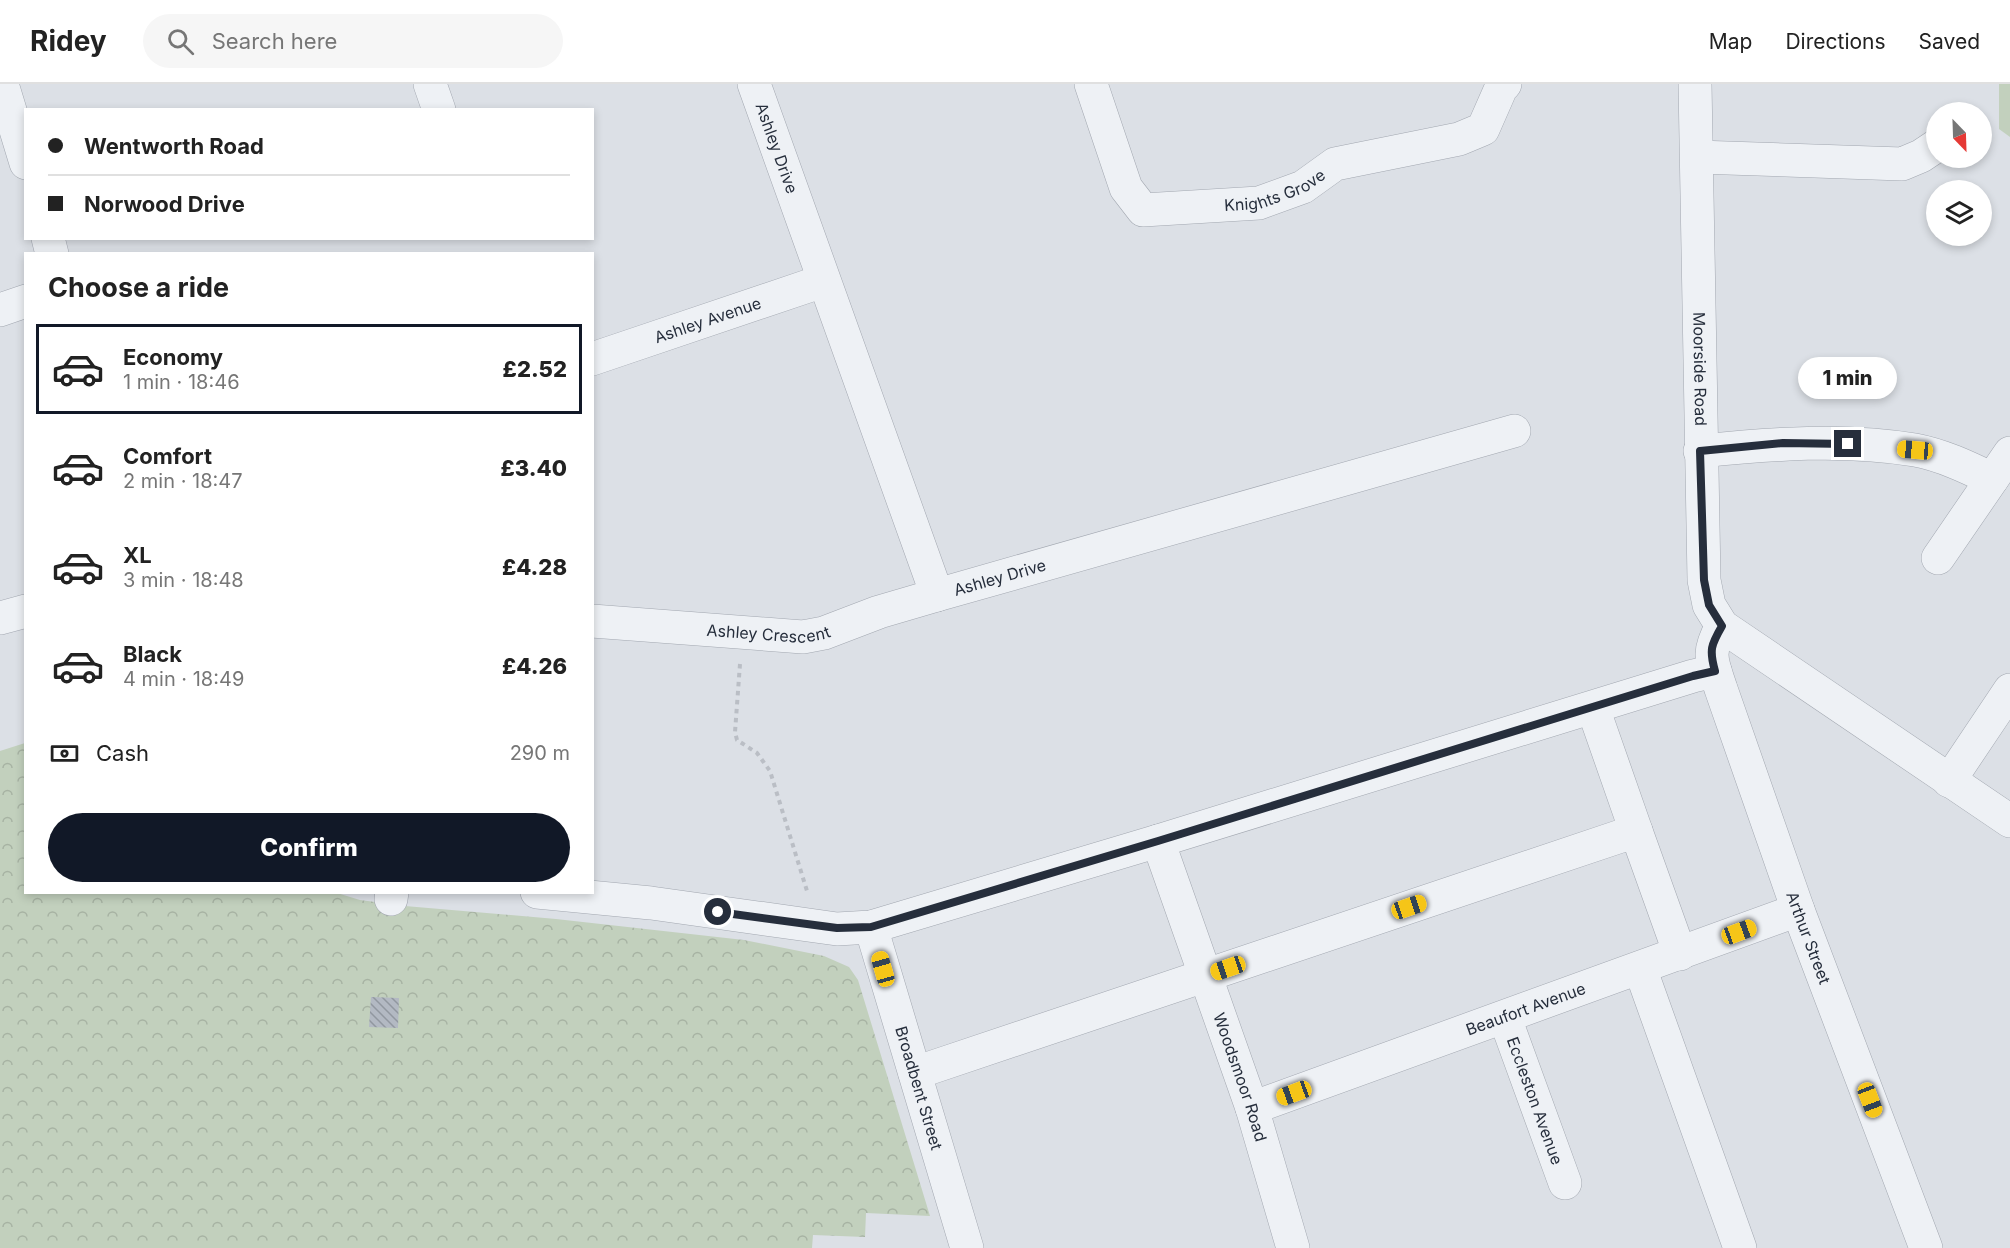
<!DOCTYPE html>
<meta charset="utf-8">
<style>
:root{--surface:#fff;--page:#f6f6f6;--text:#222;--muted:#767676;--line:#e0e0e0;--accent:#111827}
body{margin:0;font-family:Inter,sans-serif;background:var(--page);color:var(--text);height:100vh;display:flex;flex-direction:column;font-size:22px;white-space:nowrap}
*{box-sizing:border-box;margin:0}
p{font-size:20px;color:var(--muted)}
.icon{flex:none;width:33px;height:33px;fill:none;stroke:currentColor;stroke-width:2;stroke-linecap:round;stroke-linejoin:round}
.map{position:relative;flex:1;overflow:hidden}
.side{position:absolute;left:24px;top:168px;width:570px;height:642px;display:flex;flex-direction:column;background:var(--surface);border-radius:0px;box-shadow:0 3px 9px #0003}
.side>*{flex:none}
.banner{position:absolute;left:24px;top:24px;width:570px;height:132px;border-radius:0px;box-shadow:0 3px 9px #0003;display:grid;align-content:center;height:132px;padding:0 24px;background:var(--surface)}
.needle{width:39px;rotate:157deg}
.controls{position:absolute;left:1926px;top:18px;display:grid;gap:12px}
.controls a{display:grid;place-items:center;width:66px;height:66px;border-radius:50%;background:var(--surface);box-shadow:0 3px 9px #0003;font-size:30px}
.end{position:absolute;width:27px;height:27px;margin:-14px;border:8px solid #262e3c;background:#fff;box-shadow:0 0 0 3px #fff}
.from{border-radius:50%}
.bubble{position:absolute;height:42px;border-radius:21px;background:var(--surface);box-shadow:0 3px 9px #0003;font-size:20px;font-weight:800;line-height:42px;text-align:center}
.car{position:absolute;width:18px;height:36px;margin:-18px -9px;border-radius:8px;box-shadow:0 0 4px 2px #0007;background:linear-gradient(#f5c518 24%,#345 0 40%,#f5c518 0 76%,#345 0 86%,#f5c518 0)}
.banner b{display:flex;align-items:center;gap:21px;height:57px;font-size:22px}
.banner b+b{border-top:2px solid var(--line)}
.banner i{width:15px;height:15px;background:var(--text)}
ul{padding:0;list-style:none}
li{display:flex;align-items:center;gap:18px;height:90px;margin:0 12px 9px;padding:0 12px;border:3px solid transparent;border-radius:0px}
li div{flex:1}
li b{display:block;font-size:22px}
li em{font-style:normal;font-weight:800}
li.on{border-color:var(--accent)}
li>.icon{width:54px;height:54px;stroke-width:1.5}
h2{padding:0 24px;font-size:27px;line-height:72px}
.pay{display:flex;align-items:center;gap:15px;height:66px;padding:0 24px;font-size:22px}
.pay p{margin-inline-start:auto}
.cta{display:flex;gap:12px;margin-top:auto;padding:12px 24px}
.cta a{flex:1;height:69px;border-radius:36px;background:var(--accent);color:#fff;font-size:24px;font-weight:800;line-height:69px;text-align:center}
header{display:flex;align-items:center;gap:36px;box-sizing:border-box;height:84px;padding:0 30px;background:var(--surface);border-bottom:2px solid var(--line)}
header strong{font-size:28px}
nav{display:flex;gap:33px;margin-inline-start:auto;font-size:21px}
.search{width:420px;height:54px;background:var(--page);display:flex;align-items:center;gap:15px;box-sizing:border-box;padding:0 21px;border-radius:33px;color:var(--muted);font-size:22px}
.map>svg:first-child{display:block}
.green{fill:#c2d0bd}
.park{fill:url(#park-crowns)}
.building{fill:url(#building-back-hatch)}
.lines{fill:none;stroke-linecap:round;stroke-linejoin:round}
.minor-casing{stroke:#a2a7b0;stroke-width:34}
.path{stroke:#babec5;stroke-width:4;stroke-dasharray:4.5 4.5;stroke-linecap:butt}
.minor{stroke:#eef1f5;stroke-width:33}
.route{stroke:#262e3c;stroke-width:8}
.labels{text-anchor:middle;stroke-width:6;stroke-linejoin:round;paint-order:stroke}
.street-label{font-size:16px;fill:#262e3c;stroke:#ebeff4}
</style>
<header>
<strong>Ridey</strong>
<div class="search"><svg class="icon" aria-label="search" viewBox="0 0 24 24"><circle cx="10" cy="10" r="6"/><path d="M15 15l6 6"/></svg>Search here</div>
<nav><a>Map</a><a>Directions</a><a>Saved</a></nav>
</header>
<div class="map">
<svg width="2010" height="1164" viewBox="0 0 2010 1164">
<defs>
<pattern id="park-crowns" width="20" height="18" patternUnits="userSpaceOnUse" patternTransform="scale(1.5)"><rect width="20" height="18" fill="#c2d0bd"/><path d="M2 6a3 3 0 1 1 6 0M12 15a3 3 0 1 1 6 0" fill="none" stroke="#a7b3a3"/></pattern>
<pattern id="building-back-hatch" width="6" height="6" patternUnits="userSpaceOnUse" patternTransform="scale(1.5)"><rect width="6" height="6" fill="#b3b9c3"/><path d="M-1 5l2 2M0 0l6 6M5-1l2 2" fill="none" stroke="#9197a0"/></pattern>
</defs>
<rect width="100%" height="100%" fill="#dce0e6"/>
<path class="green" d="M 1999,0 L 2010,0 L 2010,53 L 1999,45 Z"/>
<path class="park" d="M 25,659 L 26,808 L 337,809 L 360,816 L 405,822 L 556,835 L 744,856 L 824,872 L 849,883 L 858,896 L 930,1132 L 866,1129 L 865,1153 L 813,1151 L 812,1164 L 0,1164 L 0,667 Z"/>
<path class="building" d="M 371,913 L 399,914 L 398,944 L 369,943 Z"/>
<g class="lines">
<defs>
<g id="minor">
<path d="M 2,0 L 26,79"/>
<path d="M 430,0 L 439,26"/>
<path id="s1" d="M 754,0 L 937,511 L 1514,347"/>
<path id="s2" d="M 1091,0 L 1126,104 L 1143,126 L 1259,119 L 1303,103 L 1335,80 L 1459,55 L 1483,45 L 1501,4 L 1505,0"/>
<path id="s3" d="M 1695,0 L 1704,496 L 1709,521 L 1722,542 L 2010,737"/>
<path d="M 1697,73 L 1902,80 L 1921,72 L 1936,62"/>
<path d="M 48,154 L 52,170"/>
<path d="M 0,226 L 26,217"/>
<path id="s4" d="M 592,275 L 823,197"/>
<path d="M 1700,367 C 1771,360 1844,354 1915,366 C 1942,371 1967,383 1992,395"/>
<path d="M 1938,474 L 2010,369"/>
<path d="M 0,534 L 26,527"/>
<path id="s5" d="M 592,537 L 803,553 L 824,549 L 879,528 L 937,511"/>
<path id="s6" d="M 1722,542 C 1706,570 1712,577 1721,605 L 1798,826 L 1926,1164"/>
<path d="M 1593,624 L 1636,747"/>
<path d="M 1949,697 L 2010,606"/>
<path id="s7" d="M 1158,757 L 1252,1024 L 1293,1164"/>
<path d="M 537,808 L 651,819 L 837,845 L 871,843 L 1158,757 L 1693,592 L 1715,587"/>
<path d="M 391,815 L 392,808"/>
<path id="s8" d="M 871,843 L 967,1164"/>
<path d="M 1640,884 L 1740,1164"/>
<path id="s9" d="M 1505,934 L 1565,1099"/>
<path d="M 915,989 L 1636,747 L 1680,870"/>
<path id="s10" d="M 1252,1024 L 1798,826"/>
</g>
</defs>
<use href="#minor" class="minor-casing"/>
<path class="path" d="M 740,580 L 735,648 L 737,656 L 757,669 L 770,687 L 807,807"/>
<use href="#minor" class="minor"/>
</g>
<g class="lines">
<path class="route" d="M 718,828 L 837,844 L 871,843 L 1158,757 L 1693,592 L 1715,587 C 1709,566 1711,561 1722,542 L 1709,521 L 1704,496 L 1700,367 L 1783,359 L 1848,360"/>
</g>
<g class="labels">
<g class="street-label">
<text dy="6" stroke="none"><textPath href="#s1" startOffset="68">Ashley Drive</textPath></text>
<text dy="6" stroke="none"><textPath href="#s2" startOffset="272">Knights Grove</textPath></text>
<text dy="6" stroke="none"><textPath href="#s4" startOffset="122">Ashley Avenue</textPath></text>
<text dy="6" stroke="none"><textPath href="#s3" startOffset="285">Moorside Road</textPath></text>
<text dy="6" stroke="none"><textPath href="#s1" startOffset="608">Ashley Drive</textPath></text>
<text dy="6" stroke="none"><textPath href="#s5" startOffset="177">Ashley Crescent</textPath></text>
<text dy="6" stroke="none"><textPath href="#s6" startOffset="330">Arthur Street</textPath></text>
<text dy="6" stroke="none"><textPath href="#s10" startOffset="291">Beaufort Avenue</textPath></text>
<text dy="6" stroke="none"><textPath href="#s7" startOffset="250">Woodsmoor Road</textPath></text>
<text dy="6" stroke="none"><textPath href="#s8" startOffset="168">Broadbent Street</textPath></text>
<text dy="6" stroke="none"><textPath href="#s9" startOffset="88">Eccleston Avenue</textPath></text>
</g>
</g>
</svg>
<div class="controls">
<a><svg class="needle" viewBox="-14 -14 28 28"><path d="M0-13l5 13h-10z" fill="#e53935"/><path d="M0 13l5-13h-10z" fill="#767676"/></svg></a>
<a><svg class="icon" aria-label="layers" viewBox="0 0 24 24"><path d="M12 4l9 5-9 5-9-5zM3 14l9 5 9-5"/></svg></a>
</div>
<i class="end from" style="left:718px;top:828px"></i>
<i class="end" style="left:1848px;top:360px"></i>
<div class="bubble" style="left:1798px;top:273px;width:99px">1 min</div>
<i class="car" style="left:1915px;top:366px;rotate:275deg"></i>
<i class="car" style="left:1409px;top:823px;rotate:71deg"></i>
<i class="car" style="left:1739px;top:848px;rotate:70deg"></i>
<i class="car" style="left:1228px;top:884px;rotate:251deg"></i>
<i class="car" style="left:883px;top:885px;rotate:344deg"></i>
<i class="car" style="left:1294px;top:1009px;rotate:250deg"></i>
<i class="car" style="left:1870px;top:1016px;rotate:159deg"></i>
<div class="banner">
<b><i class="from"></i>Wentworth Road</b>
<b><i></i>Norwood Drive</b>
</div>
<section class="side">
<h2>Choose a ride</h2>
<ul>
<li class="on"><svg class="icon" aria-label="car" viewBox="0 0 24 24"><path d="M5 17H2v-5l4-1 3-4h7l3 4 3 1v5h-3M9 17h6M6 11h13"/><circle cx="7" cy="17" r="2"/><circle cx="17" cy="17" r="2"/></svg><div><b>Economy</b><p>1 min · 18:46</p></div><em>£2.52</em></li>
<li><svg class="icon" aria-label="car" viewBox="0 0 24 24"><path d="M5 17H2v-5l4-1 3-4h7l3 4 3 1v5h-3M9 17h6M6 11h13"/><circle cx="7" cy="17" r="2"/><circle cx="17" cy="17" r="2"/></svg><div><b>Comfort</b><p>2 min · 18:47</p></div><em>£3.40</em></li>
<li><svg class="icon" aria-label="car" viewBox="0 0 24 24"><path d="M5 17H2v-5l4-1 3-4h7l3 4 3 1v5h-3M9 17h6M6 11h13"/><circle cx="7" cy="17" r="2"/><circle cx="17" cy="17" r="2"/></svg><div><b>XL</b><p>3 min · 18:48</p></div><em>£4.28</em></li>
<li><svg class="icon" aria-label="car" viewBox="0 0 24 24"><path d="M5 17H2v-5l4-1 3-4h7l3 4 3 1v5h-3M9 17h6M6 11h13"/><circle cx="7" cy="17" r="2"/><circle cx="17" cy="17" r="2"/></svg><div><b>Black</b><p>4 min · 18:49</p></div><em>£4.26</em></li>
</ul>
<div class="pay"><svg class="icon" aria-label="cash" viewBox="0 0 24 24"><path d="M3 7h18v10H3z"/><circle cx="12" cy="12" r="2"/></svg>Cash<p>290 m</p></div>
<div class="cta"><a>Confirm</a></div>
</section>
</div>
